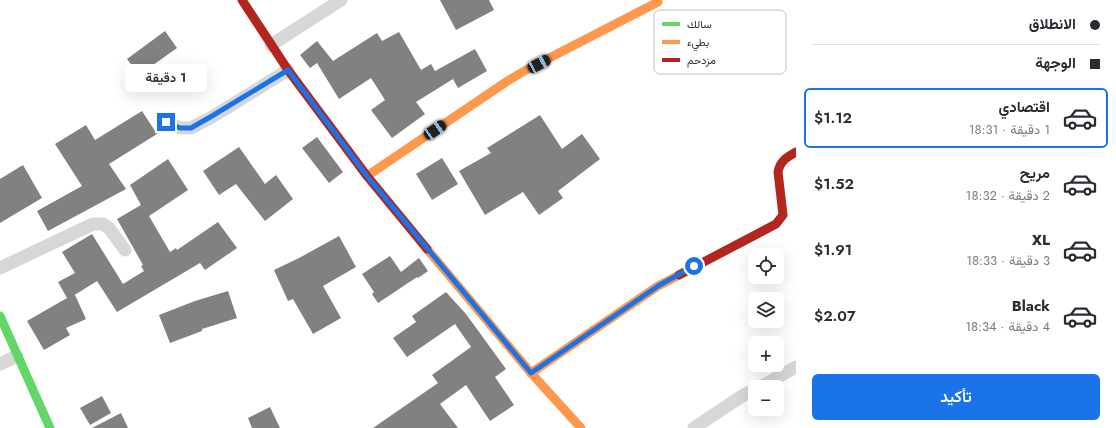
<!DOCTYPE html>
<html lang="ar">
<meta charset="utf-8">
<style>
:root{--surface:#fff;--page:#f2f2f3;--text:#2b2b33;--muted:#7c7c81;--line:#e1e1e2;--accent:#1a73e8}
body{margin:0;font-family:Jost,Vazirmatn,sans-serif;background:var(--page);color:var(--text);direction:rtl;height:100vh;display:flex;flex-direction:column;font-size:15px;white-space:nowrap}
*{box-sizing:border-box;margin:0}
p{font-size:13px;color:var(--muted)}
.icon{flex:none;width:22px;height:22px;fill:none;stroke:currentColor;stroke-width:2;stroke-linecap:round;stroke-linejoin:round}
.map{position:relative;flex:1;overflow:hidden;direction:ltr}
.details{display:flex;flex-direction:column;background:var(--surface);width:320px}
.details>*{flex:none}
.top-card{display:grid;align-content:center;height:88px;padding:0 16px;background:var(--surface)}
.buttons{position:absolute;left:748px;top:248px;display:grid;gap:8px}
.buttons a{display:grid;place-items:center;width:36px;height:36px;border-radius:6px;background:var(--surface);box-shadow:0 4px 16px #0002;font-size:20px}
.end{position:absolute;width:18px;height:18px;margin:-9px;border:5px solid #1a73e8;background:#fff;box-shadow:0 0 0 2px #fff}
.from{border-radius:50%}
.bubble{position:absolute;height:28px;border-radius:6px;background:var(--surface);box-shadow:0 4px 16px #0002;font-size:13px;font-weight:600;line-height:28px;text-align:center;direction:rtl}
.car{position:absolute;width:12px;height:24px;margin:-12px -6px;border-radius:5px;box-shadow:0 0 3px 1px #0007;background:linear-gradient(#222 24%,#8ab4d8 0 40%,#222 0 76%,#8ab4d8 0 86%,#222 0)}
.top-card b{display:flex;align-items:center;gap:14px;height:38px;font-size:15px}
.top-card b+b{border-top:1px solid var(--line)}
.top-card i{width:10px;height:10px;background:var(--text)}
ul{padding:0;list-style:none}
li{display:flex;align-items:center;gap:12px;height:60px;margin:0 8px 6px;padding:0 8px;border:2px solid transparent;border-radius:6px}
li div{flex:1}
li b{display:block;font-size:15px}
li em{font-style:normal;font-weight:600}
li.selected{border-color:var(--accent)}
li>.icon{width:36px;height:36px;stroke-width:1.5}
.action{display:flex;gap:8px;margin-top:auto;padding:8px 16px}
.action a{flex:1;height:46px;border-radius:6px;background:var(--accent);color:#fff;font-size:16px;font-weight:600;line-height:46px;text-align:center}
main{display:flex;flex:1;min-height:0}
.map>svg:first-child{display:block}
.building{fill:#818181}
.lines{fill:none;stroke-linecap:round;stroke-linejoin:round}
.street{stroke:#d7d7d7;stroke-width:13}
.fast{stroke:#63d668;stroke-width:9}
.slow{stroke:#ff974d;stroke-width:9}
.jam{stroke:#b3261e;stroke-width:9}
.route{stroke:#1a73e8;stroke-width:5}
.key{fill:#fff;stroke:#c2c2c2;stroke-width:1}
.key-label{font-size:11px;fill:#333}
</style>
<main>
<section class="details">
<div class="top-card">
<b><i class="from"></i>الانطلاق</b>
<b><i></i>الوجهة</b>
</div>
<ul>
<li class="selected"><svg class="icon" aria-label="car" viewBox="0 0 24 24"><path d="M5 17H2v-5l4-1 3-4h7l3 4 3 1v5h-3M9 17h6M6 11h13"/><circle cx="7" cy="17" r="2"/><circle cx="17" cy="17" r="2"/></svg><div><b>اقتصادي</b><p>1 دقيقة · 18:31</p></div><em>$1.12</em></li>
<li><svg class="icon" aria-label="car" viewBox="0 0 24 24"><path d="M5 17H2v-5l4-1 3-4h7l3 4 3 1v5h-3M9 17h6M6 11h13"/><circle cx="7" cy="17" r="2"/><circle cx="17" cy="17" r="2"/></svg><div><b>مريح</b><p>2 دقيقة · 18:32</p></div><em>$1.52</em></li>
<li><svg class="icon" aria-label="car" viewBox="0 0 24 24"><path d="M5 17H2v-5l4-1 3-4h7l3 4 3 1v5h-3M9 17h6M6 11h13"/><circle cx="7" cy="17" r="2"/><circle cx="17" cy="17" r="2"/></svg><div><b>XL</b><p>3 دقيقة · 18:33</p></div><em>$1.91</em></li>
<li><svg class="icon" aria-label="car" viewBox="0 0 24 24"><path d="M5 17H2v-5l4-1 3-4h7l3 4 3 1v5h-3M9 17h6M6 11h13"/><circle cx="7" cy="17" r="2"/><circle cx="17" cy="17" r="2"/></svg><div><b>Black</b><p>4 دقيقة · 18:34</p></div><em>$2.07</em></li>
</ul>
<div class="action"><a>تأكيد</a></div>
</section>
<div class="map">
<svg width="796" height="428" viewBox="0 0 796 428">
<rect width="100%" height="100%" fill="#fff"/>
<g class="building">
<path d="M 440,0 L 489,0 L 494,10 L 456,30 Z"/>
<path d="M 165,31 L 177,48 L 139,75 L 127,59 Z"/>
<path d="M 399,32 L 421,70 L 431,64 L 435,71 L 475,49 L 487,71 L 458,88 L 453,79 L 416,102 L 425,114 L 392,138 L 371,110 L 385,100 L 371,78 L 339,99 L 317,63 L 310,68 L 300,55 L 317,41 L 333,61 L 377,33 L 382,41 Z"/>
<path d="M 142,111 L 157,134 L 109,164 L 126,189 L 48,231 L 37,211 L 82,186 L 55,144 L 86,125 L 95,140 Z"/>
<path d="M 540,115 L 562,149 L 582,134 L 600,159 L 558,191 L 563,198 L 539,215 L 523,192 L 485,215 L 459,171 L 491,153 L 487,148 Z"/>
<path d="M 317,137 L 343,172 L 329,183 L 302,148 Z"/>
<path d="M 239,147 L 265,184 L 276,175 L 293,199 L 265,221 L 236,184 L 219,195 L 203,171 Z"/>
<path d="M 442,158 L 458,184 L 432,200 L 416,174 Z"/>
<path d="M 168,159 L 188,190 L 149,216 L 170,252 L 176,248 L 177,250 L 218,222 L 237,248 L 205,270 L 200,263 L 117,312 L 97,281 L 73,296 L 75,295 L 86,319 L 66,328 L 70,335 L 44,350 L 27,321 L 67,298 L 58,282 L 75,273 L 62,252 L 92,234 L 123,284 L 144,271 L 141,266 L 143,265 L 117,219 L 141,205 L 130,185 Z"/>
<path d="M 23,165 L 42,198 L 0,223 L 0,179 Z"/>
<path d="M 339,236 L 356,267 L 323,286 L 341,318 L 313,334 L 293,299 L 288,301 L 274,270 L 299,258 Z"/>
<path d="M 390,256 L 401,272 L 419,258 L 428,271 L 418,278 L 417,277 L 378,303 L 372,294 L 374,292 L 362,274 Z"/>
<path d="M 228,291 L 237,318 L 202,329 L 202,331 L 170,343 L 159,315 L 195,301 Z"/>
<path d="M 446,292 L 466,314 L 506,369 L 495,377 L 514,405 L 490,421 L 466,385 L 440,404 L 458,428 L 373,428 L 438,383 L 432,375 L 471,347 L 455,324 L 407,357 L 393,338 L 416,322 L 412,316 Z"/>
<path d="M 102,396 L 111,413 L 90,425 L 80,408 Z"/>
<path d="M 270,407 L 280,428 L 252,428 L 248,418 Z"/>
<path d="M 121,413 L 128,428 L 92,428 Z"/>
</g>
<g class="lines">
<g class="street">
<path d="M 271,45 L 341,0"/>
<path d="M 166,122 L 180,128 L 191,128 L 212,117 L 288,70"/>
<path d="M 0,268 L 93,224 L 103,224 L 109,228 L 125,250"/>
<path d="M 0,364 L 17,356"/>
<path d="M 760,387 L 796,367"/>
<path d="M 694,428 L 742,396 L 755,389"/>
</g>
<path class="fast" d="M 0,316 L 50,428"/>
<g class="slow">
<path d="M 367,176 L 506,82 L 526,70 L 658,2"/>
<path d="M 427,249 L 531,373 L 581,428"/>
<path d="M 531,373 L 658,286 L 679,275"/>
</g>
<g class="jam">
<path d="M 242,0 L 288,70 L 367,176 L 427,249"/>
<path d="M 679,275 L 776,224 L 783,215 L 778,172 C 780,161 787,157 796,152"/>
</g>
</g>
<g class="lines">
<path class="route" d="M 166,122 L 180,128 L 191,128 L 212,116 L 288,70 L 367,176 L 531,373 L 658,286 L 694,266"/>
</g>
<rect x="654" y="10" width="132" height="64" rx="6" class="key"/>
<rect x="662" y="22" width="18" height="4" fill="#63d668"/>
<rect x="662" y="40" width="18" height="4" fill="#ff974d"/>
<rect x="662" y="58" width="18" height="4" fill="#b3261e"/>
<g class="key-label">
<text x="687" y="28">سالك</text>
<text x="687" y="46">بطيء</text>
<text x="687" y="64">مزدحم</text>
</g>
</svg>
<div class="buttons">
<a><svg class="icon" aria-label="locate" viewBox="0 0 24 24"><circle cx="12" cy="12" r="6"/><path d="M12 2v4M12 18v4M2 12h4M18 12h4"/></svg></a>
<a><svg class="icon" aria-label="layers" viewBox="0 0 24 24"><path d="M12 4l9 5-9 5-9-5zM3 14l9 5 9-5"/></svg></a>
<a>+</a>
<a>−</a>
</div>
<i class="end from" style="left:694px;top:266px"></i>
<i class="end" style="left:166px;top:122px"></i>
<div class="bubble" style="left:125px;top:64px;width:82px">1 دقيقة</div>
<i class="car" style="left:539px;top:64px;rotate:62deg"></i>
<i class="car" style="left:435px;top:130px;rotate:56deg"></i>
</div>
</main>
